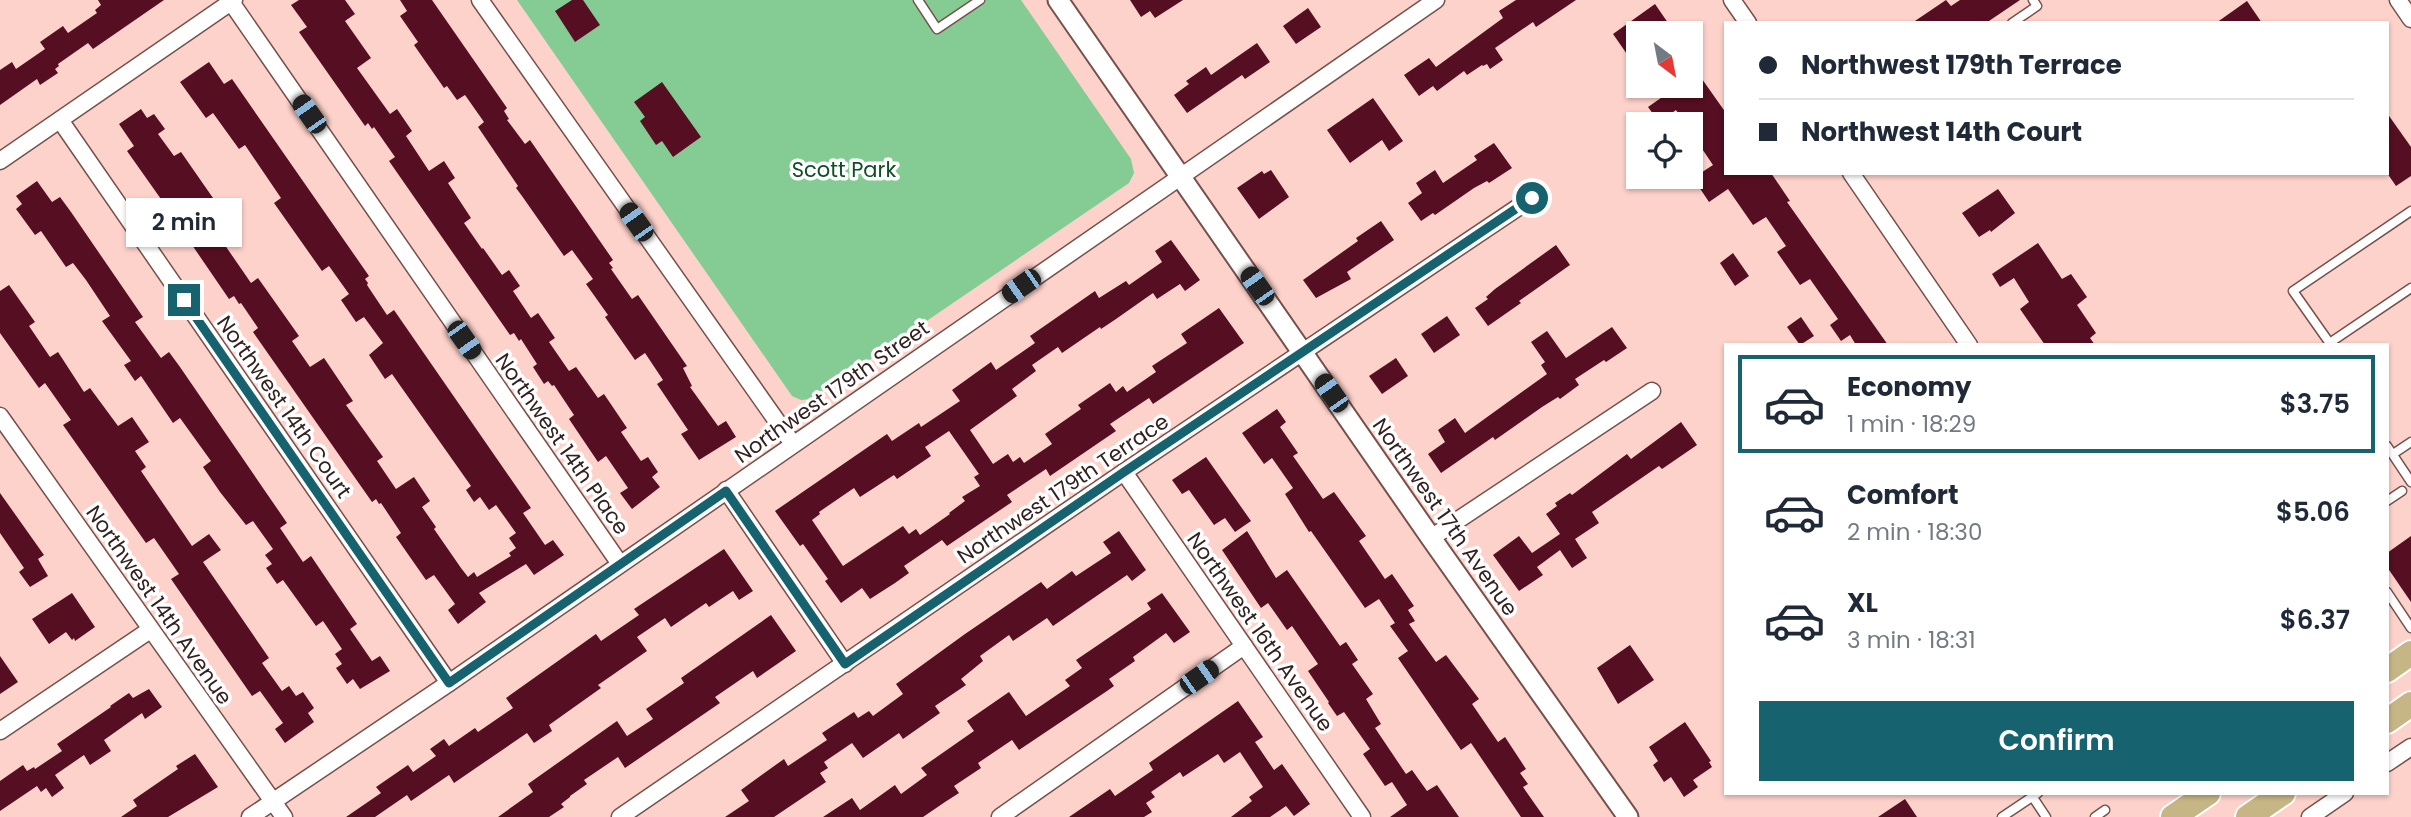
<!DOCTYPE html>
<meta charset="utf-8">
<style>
:root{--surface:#fff;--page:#f2f2f3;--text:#1f2937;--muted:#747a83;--line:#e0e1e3;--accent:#16626e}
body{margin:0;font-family:Poppins,sans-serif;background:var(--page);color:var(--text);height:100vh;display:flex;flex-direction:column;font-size:26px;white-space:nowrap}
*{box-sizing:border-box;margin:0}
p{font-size:23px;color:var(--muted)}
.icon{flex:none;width:38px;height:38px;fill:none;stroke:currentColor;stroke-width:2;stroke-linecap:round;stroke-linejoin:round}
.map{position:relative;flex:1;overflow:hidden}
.panel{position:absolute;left:1724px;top:343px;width:665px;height:452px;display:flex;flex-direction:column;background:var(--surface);border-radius:0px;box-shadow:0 2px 5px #0004}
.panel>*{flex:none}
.banner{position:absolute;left:1724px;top:21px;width:665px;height:154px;border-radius:0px;box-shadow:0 2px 5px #0004;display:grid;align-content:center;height:154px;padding:0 35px;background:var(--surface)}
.needle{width:46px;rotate:148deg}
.fabs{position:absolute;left:1626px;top:21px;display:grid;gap:14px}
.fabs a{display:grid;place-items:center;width:77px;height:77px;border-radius:0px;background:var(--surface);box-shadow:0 2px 5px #0004;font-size:35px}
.end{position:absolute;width:32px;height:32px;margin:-16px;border:9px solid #16626e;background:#fff;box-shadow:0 0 0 4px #fff}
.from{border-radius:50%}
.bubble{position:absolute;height:49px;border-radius:0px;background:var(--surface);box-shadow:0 2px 5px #0004;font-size:23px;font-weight:600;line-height:49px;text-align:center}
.car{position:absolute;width:21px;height:42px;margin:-21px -10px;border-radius:9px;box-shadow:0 0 5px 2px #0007;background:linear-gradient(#222 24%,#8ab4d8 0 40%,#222 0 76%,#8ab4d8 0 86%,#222 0)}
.banner b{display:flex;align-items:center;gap:24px;height:66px;font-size:26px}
.banner b+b{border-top:2px solid var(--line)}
.banner i{width:18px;height:18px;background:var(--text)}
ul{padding:12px 0 0;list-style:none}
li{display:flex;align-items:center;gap:21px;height:98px;margin:0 14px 10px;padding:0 21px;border:4px solid transparent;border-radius:0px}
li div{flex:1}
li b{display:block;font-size:26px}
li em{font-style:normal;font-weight:600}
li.on{border-color:var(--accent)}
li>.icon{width:63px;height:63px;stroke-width:1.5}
.cta{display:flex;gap:14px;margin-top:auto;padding:14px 35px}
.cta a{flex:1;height:80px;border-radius:0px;background:var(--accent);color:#fff;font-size:28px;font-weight:600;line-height:80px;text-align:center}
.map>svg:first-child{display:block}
.green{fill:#85cc94}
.building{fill:#550e22;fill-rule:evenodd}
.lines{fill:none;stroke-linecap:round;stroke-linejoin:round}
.service-casing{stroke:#76514b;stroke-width:11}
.minor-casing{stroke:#76514b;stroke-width:19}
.tertiary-casing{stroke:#76514b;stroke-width:23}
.primary-casing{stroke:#fff;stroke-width:28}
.service{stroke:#fff;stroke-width:8}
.minor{stroke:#fff;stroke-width:16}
.tertiary{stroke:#fff;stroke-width:19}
.primary{stroke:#c7b685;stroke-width:24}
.route{stroke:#16626e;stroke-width:9}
.labels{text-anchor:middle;stroke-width:7;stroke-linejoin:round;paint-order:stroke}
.park-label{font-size:21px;fill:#0e4f25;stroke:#fff}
.street-label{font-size:21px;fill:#31221f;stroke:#fff}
</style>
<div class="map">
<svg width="2411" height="817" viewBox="0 0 2411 817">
<rect width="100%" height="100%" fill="#fdd2ca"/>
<path class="green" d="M 517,0 L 1021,0 L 1131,159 L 1134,173 L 1129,183 L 812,399 L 801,400 L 792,396 Z"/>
<g class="building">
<path d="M 98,0 L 164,0 L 93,49 L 88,43 L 58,64 L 59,66 L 55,69 L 58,73 L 40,85 L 37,79 L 0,105 L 0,70 L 12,62 L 16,69 L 45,49 L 40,42 L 63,26 L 68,33 L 97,13 L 95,10 L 101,5 Z"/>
<path d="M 299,0 L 345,0 L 355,14 L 345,21 L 371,58 L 357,68 L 390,114 L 397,109 L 412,131 L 406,136 L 429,171 L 444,161 L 455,178 L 448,183 L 471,218 L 464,223 L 482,249 L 483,248 L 502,275 L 509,270 L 520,286 L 513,291 L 531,318 L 538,313 L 555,338 L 549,342 L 569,371 L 576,367 L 598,398 L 604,394 L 627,428 L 621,432 L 641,461 L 648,457 L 658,472 L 652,477 L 660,487 L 632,509 L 620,493 L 628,488 L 606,456 L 598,462 L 569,419 L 574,415 L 554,385 L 552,386 L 548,381 L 544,384 L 533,367 L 537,364 L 521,339 L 519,341 L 514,333 L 510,335 L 389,161 L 395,157 L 374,127 L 372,129 L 368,123 L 365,126 L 299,32 L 307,27 L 291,5 Z"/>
<path d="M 400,0 L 432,0 L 507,108 L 504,111 L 509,119 L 507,120 L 525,144 L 530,140 L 613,260 L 609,263 L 613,268 L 611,269 L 632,299 L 638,295 L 687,366 L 683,368 L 692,386 L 690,387 L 718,426 L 726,421 L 736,437 L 699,460 L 681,434 L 688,430 L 657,384 L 663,380 L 645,353 L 635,360 L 605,317 L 608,315 L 586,284 L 593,279 L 572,250 L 564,256 L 522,196 L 516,188 L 518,186 L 478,127 L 484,122 L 465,95 L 457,100 L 447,86 L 444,88 L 414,45 L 418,42 L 400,16 L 407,11 Z"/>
<path d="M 572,0 L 583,0 L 600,25 L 575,42 L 555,11 Z"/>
<path d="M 1130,0 L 1183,0 L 1155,18 L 1150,11 L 1141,17 Z"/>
<path d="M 1516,0 L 1576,0 L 1536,27 L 1533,22 L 1495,48 L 1503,60 L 1490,69 L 1487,64 L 1483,66 L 1482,65 L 1467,75 L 1464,71 L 1437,91 L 1433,86 L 1419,96 L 1404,75 L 1429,58 L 1436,67 L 1503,18 L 1499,11 Z"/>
<path d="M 1946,0 L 1951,6 L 1960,0 L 2020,0 L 1986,23 L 1912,23 Z"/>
<path d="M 2247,1 L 2262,23 L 2216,23 Z"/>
<path d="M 1655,4 L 1675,33 L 1638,33 L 1638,70 L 1613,34 Z"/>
<path d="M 1308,8 L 1321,27 L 1296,44 L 1283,26 Z"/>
<path d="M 1257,43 L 1270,62 L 1245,79 L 1242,75 L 1187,113 L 1174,95 L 1189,84 L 1186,81 L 1206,67 L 1211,75 Z"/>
<path d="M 209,62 L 224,84 L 232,79 L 369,276 L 365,279 L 368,283 L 367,285 L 387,315 L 394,310 L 531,508 L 523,513 L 545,545 L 553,540 L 564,555 L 534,575 L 526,564 L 479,593 L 486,602 L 458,624 L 448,610 L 455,604 L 434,575 L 426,580 L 396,537 L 401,533 L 381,503 L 379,504 L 376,499 L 372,502 L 253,332 L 258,328 L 241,303 L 239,304 L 234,296 L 229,299 L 177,223 L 163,233 L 153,219 L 168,209 L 127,151 L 134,146 L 119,124 L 141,109 L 147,118 L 154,114 L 165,129 L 158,134 L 174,156 L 181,152 L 213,198 L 206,203 L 227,233 L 220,238 L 251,283 L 258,278 L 299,336 L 292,341 L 310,367 L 324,358 L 353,401 L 346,405 L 383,457 L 377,461 L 396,489 L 414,477 L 430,501 L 422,507 L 436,527 L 434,529 L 461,568 L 468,577 L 474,572 L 477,577 L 511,556 L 509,553 L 516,548 L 509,538 L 516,533 L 496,505 L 489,510 L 480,497 L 474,502 L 466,490 L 471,486 L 392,374 L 385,379 L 369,355 L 383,343 L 364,317 L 356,322 L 341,300 L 349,294 L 329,266 L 322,271 L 274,203 L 281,198 L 245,145 L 239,149 L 213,113 L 206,118 L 180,82 Z"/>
<path d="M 1690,62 L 1726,113 L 1726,173 L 1771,173 L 1790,201 L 1787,202 L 1888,345 L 1856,345 L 1850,335 L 1841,341 L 1830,325 L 1838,319 L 1810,279 L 1800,285 L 1777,252 L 1786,246 L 1766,217 L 1753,225 L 1728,189 L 1709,202 L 1693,178 L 1713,165 L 1690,131 L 1690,124 L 1686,124 L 1676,110 L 1659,122 L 1648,107 L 1678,86 L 1690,86 Z"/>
<path d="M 662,82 L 701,137 L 673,157 L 662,141 L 656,145 L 640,121 L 645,117 L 634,102 Z"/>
<path d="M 1373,98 L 1403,141 L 1389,151 L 1382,140 L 1350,163 L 1327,130 Z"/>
<path d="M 2387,113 L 2411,147 L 2411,176 L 2396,186 L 2387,173 Z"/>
<path d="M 1494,143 L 1512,168 L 1489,183 L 1487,181 L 1474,188 L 1435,215 L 1433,213 L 1421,221 L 1408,203 L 1422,193 L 1416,183 L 1435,170 L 1443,183 L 1477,160 L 1474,156 Z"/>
<path d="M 1271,170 L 1289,197 L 1259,219 L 1237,188 L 1262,171 L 1264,174 Z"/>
<path d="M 37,181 L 52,202 L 60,197 L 71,212 L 143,317 L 135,322 L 161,358 L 169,352 L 180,367 L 287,523 L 280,528 L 303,562 L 311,556 L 357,624 L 350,629 L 372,661 L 380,656 L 390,671 L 360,689 L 353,679 L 347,684 L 336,668 L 342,664 L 335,654 L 342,649 L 323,621 L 316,626 L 283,580 L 277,584 L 266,568 L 272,564 L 265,555 L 273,549 L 253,521 L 246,525 L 220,492 L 203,467 L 211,461 L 180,418 L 173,423 L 141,376 L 135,381 L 124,365 L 131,361 L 102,321 L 110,316 L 86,280 L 73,263 L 66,267 L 41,231 L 35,235 L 16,209 L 22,204 L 16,196 Z"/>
<path d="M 1998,189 L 2015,213 L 1991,232 L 1990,230 L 1979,237 L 1962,213 Z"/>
<path d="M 1381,221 L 1394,240 L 1347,272 L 1351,279 L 1316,298 L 1303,280 L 1358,241 L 1356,238 Z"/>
<path d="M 1171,240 L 1200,280 L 1185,291 L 1180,284 L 1157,299 L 1153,293 L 1116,319 L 1101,329 L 1100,327 L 1062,353 L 1058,347 L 1032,365 L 1036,371 L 1012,389 L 1017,396 L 970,430 L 993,464 L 1008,454 L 1013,462 L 1020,457 L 1024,463 L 1052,444 L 1045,434 L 1081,409 L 1078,405 L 1110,383 L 1116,392 L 1123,386 L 1127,392 L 1156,372 L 1152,366 L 1187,343 L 1181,334 L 1219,308 L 1244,343 L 1153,404 L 1149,398 L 1110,424 L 1116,431 L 1050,476 L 1046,469 L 1007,495 L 1012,502 L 947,546 L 942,540 L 904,566 L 909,573 L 895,583 L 870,599 L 862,588 L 841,603 L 825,581 L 828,579 L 803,544 L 800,546 L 775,511 L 887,434 L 892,441 L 919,423 L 921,427 L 960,401 L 952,390 L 991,362 L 996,370 L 1035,343 L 1030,336 L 1095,291 L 1099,298 L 1126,281 L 1129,285 L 1162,262 L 1155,251 ZM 949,431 L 979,474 L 974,477 L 980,486 L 962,497 L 965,501 L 949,513 L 950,514 L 920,535 L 916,529 L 909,534 L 903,526 L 843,566 L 812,520 L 820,514 L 819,512 L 854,488 L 860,497 L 894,475 L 897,479 L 931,456 L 925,447 Z"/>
<path d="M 2038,243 L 2062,279 L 2071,274 L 2087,297 L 2077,305 L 2096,333 L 2090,338 L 2095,345 L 2045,345 L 2020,309 L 2029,302 L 2014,278 L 2000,287 L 1992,274 Z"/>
<path d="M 1556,245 L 1570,265 L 1519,301 L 1521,303 L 1488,326 L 1475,308 L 1488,299 L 1486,297 L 1495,289 Z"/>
<path d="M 1733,253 L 1749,276 L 1735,286 L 1720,263 Z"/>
<path d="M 9,285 L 35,322 L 29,326 L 50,357 L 58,352 L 84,392 L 90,388 L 118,426 L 132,417 L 149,442 L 135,451 L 146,467 L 141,471 L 192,546 L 209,534 L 221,550 L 203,562 L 269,658 L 262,663 L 282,691 L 289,686 L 296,696 L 303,692 L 314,708 L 308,713 L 314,722 L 285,743 L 275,729 L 283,723 L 260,691 L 252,696 L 171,579 L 179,574 L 154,538 L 146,543 L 63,425 L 71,420 L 45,383 L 39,388 L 0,333 L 0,291 Z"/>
<path d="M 1447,316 L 1460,335 L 1434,353 L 1421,334 Z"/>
<path d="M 1801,317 L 1814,336 L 1800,345 L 1787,327 Z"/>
<path d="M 1612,327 L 1627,348 L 1606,362 L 1604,360 L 1575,379 L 1579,385 L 1560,399 L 1558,397 L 1542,407 L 1495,440 L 1493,437 L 1441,473 L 1428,454 L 1445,442 L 1438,430 L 1455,418 L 1465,433 L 1547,374 L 1541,365 L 1545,362 L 1531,342 L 1547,331 L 1566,358 Z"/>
<path d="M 1396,358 L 1408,376 L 1382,394 L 1369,376 Z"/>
<path d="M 1277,409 L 1286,422 L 1280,427 L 1298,453 L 1293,456 L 1323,499 L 1334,492 L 1366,536 L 1359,541 L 1385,579 L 1392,574 L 1414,606 L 1408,610 L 1415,621 L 1409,624 L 1436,662 L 1446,655 L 1479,699 L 1472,704 L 1498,742 L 1505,737 L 1526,769 L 1520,773 L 1528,784 L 1523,787 L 1544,817 L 1521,817 L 1471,743 L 1461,750 L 1398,658 L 1408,651 L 1390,626 L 1395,623 L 1379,599 L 1365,608 L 1311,531 L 1309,532 L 1285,494 L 1293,488 L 1272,458 L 1264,464 L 1242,433 Z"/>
<path d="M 1681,422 L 1697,445 L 1662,469 L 1659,466 L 1592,512 L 1599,523 L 1575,539 L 1587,558 L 1572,568 L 1560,550 L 1537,567 L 1543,575 L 1519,591 L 1493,555 L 1519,536 L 1532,553 L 1560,534 L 1546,514 L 1557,506 L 1555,503 L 1570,493 L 1572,495 L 1627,454 L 1631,459 Z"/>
<path d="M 1206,457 L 1251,521 L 1235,532 L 1225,518 L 1214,525 L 1189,490 L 1182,494 L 1172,480 Z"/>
<path d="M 0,493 L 44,555 L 38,559 L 48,576 L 30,587 L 19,572 L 24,568 L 0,533 Z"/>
<path d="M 1119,531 L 1146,570 L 1132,581 L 1127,575 L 1053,626 L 1047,618 L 1013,641 L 1009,635 L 980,656 L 983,661 L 961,679 L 966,685 L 935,706 L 940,713 L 903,739 L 899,733 L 863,758 L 852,743 L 824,762 L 828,768 L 820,773 L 826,782 L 774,817 L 725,817 L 749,801 L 741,790 L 770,769 L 784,759 L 788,766 L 827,740 L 822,733 L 854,712 L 858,718 L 869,711 L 873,716 L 903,694 L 896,684 L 965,634 L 1041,582 L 1047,589 L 1072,571 L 1076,576 L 1111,553 L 1103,542 Z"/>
<path d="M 1247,531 L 1276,578 L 1287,570 L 1340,646 L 1346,642 L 1358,660 L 1352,664 L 1373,694 L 1366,699 L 1381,724 L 1375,728 L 1406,774 L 1412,770 L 1427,791 L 1437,785 L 1459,817 L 1390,817 L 1407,805 L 1392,782 L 1385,786 L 1363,754 L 1370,749 L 1344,712 L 1337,716 L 1328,703 L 1329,702 L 1308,671 L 1318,664 L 1292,626 L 1287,630 L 1268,603 L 1261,608 L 1222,550 Z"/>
<path d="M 2411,536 L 2411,602 L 2387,567 L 2387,553 Z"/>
<path d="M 724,549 L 753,591 L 739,600 L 733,591 L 709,607 L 706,603 L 671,627 L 665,618 L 637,637 L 647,651 L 598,685 L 601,688 L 549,725 L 552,731 L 534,743 L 527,733 L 454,783 L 449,775 L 411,801 L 407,795 L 375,817 L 346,817 L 381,793 L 376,787 L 408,765 L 413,772 L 436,756 L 430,749 L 444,739 L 449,746 L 475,728 L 478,732 L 513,708 L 506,698 L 596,634 L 601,641 L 639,615 L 634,609 Z"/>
<path d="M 72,593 L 95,627 L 75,641 L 74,638 L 72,640 L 66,632 L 49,644 L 32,619 Z"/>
<path d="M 1162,593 L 1190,632 L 1174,643 L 1166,633 L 1133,657 L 1135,661 L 1109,679 L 1114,686 L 1107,691 L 1019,750 L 1012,740 L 978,763 L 981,768 L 954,786 L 959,793 L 945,802 L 923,817 L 823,817 L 852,798 L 860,810 L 895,785 L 901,794 L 927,775 L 921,768 L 974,731 L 967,721 L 1009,692 L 1026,716 L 1070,686 L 1065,680 L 1082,668 L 1076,660 L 1151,609 L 1147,603 Z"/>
<path d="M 771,615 L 796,651 L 757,678 L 753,671 L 715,697 L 720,703 L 625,768 L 618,757 L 584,780 L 587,784 L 570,796 L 570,797 L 561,804 L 564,807 L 549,817 L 498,817 L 533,792 L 528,784 L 617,721 L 627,736 L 653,719 L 646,709 L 684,683 L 681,678 Z"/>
<path d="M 1630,645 L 1654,680 L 1618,704 L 1597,668 Z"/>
<path d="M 0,656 L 18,682 L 0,694 Z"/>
<path d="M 149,689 L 162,707 L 145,719 L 142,713 L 104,740 L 111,751 L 90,765 L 84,755 L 55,775 L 64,788 L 52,797 L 46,788 L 41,792 L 37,786 L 0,811 L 0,781 L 23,765 L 27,771 L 34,767 L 35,769 L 62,751 L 57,744 L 111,707 L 110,706 L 129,693 L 133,698 Z"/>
<path d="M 1238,701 L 1263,737 L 1255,742 L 1274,770 L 1282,764 L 1310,804 L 1294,816 L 1286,806 L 1270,817 L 1231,817 L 1252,801 L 1249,797 L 1263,787 L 1240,752 L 1224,763 L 1218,754 L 1183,777 L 1180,772 L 1151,792 L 1155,797 L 1146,803 L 1152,812 L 1144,817 L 1069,817 L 1110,789 L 1115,796 L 1153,770 L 1149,763 Z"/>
<path d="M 1685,722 L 1711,761 L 1709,762 L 1712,767 L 1693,780 L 1698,787 L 1684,797 L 1671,777 L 1664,782 L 1653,765 L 1658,761 L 1649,747 Z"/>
<path d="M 195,754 L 218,787 L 168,817 L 121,817 L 137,806 L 133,800 L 178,769 L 176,766 Z"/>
<path d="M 1905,799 L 1917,817 L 1878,817 Z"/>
</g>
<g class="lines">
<defs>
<g id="service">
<path d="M 918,0 L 937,29 L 980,0"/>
<path d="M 2012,23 L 2037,6 L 2033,0"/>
<path d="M 2331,342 L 2411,288"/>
<path d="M 2331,345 L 2293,291 L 2411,211"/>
<path d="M 2387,446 L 2411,482"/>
<path d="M 2393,454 L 2411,442"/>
<path d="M 2387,501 L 2402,491"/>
<path d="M 2387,592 L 2411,628"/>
<path d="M 2032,796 L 2046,817"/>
<path d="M 2002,817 L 2038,793"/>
<path d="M 2095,817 L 2105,810"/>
</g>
<g id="minor">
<path d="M 480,0 L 793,444"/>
<path d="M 1732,0 L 1748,23"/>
<path d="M 2398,0 L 2411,19"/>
<path d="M 231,2 L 620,564"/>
<path d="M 60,120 L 449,683"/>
<path d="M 0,161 L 234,0"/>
<path d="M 1851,173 L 1969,345"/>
<path d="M 0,416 L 284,817"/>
<path d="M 1124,472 L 1362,817"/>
<path d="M 726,490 L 845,664"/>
<path d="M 1431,538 L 1652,391"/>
<path d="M 0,731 L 150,630"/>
<path d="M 2387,763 L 2411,747"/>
<path d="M 250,817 L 449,683 L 1436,0"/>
<path d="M 620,817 L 1124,472 L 1532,198"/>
<path d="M 1000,817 L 1244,646"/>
<path d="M 2310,817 L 2345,793"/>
</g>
<path id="tertiary" d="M 1058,0 L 1431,538 L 1628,817"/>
<g id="primary">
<path d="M 2387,670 L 2411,653"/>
<path d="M 2387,721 L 2411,704"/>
<path d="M 2173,817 L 2208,793"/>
<path d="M 2248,817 L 2283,793"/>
</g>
</defs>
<use href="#service" class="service-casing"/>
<use href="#minor" class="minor-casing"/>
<use href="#tertiary" class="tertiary-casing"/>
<use href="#primary" class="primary-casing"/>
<use href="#service" class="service"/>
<use href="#minor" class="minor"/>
<use href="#tertiary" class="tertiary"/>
<use href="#primary" class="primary"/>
</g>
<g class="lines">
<path class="route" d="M 184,300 L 449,683 L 726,491 L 845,664 L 1124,472 L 1532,198"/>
</g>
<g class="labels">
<g class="park-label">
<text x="844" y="177">Scott Park</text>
</g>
<g class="street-label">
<text transform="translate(832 392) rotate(-35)" y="7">Northwest 179th Street</text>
<text transform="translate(284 407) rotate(55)" y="7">Northwest 14th Court</text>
<text transform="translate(562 444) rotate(55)" y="7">Northwest 14th Place</text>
<text transform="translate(1063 489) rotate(-34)" y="7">Northwest 179th Terrace</text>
<text transform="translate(1445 517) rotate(55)" y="7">Northwest 17th Avenue</text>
<text transform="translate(159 605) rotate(55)" y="7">Northwest 14th Avenue</text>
<text transform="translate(1260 632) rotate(55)" y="7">Northwest 16th Avenue</text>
</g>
</g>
</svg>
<div class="fabs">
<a><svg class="needle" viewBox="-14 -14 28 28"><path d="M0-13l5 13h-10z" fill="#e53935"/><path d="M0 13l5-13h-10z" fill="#747a83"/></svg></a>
<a><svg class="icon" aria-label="locate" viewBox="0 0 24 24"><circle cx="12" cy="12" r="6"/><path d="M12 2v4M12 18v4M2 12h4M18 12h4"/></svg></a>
</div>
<i class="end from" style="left:1532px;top:198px"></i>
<i class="end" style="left:184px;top:300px"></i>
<div class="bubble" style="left:126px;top:198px;width:116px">2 min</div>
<i class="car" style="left:309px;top:114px;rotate:325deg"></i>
<i class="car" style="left:636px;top:222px;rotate:325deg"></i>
<i class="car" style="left:1021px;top:286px;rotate:235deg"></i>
<i class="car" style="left:1257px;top:286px;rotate:325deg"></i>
<i class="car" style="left:464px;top:340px;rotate:145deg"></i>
<i class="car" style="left:1331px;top:393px;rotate:325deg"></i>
<i class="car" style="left:1199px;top:677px;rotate:55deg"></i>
<div class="banner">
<b><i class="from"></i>Northwest 179th Terrace</b>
<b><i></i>Northwest 14th Court</b>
</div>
<section class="panel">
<ul>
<li class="on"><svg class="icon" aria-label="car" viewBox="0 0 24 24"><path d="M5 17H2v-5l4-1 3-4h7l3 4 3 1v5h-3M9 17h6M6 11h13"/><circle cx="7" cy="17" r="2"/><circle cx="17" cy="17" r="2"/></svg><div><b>Economy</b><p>1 min · 18:29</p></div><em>$3.75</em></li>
<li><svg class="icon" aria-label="car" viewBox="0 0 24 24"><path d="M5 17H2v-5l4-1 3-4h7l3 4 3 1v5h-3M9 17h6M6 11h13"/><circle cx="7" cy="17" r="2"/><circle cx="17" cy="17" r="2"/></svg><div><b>Comfort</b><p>2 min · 18:30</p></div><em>$5.06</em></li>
<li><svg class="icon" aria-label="car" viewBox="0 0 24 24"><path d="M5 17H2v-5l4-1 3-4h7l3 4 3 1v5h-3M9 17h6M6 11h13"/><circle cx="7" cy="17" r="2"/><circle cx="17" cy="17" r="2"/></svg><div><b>XL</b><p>3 min · 18:31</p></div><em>$6.37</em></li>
</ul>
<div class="cta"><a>Confirm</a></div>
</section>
</div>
